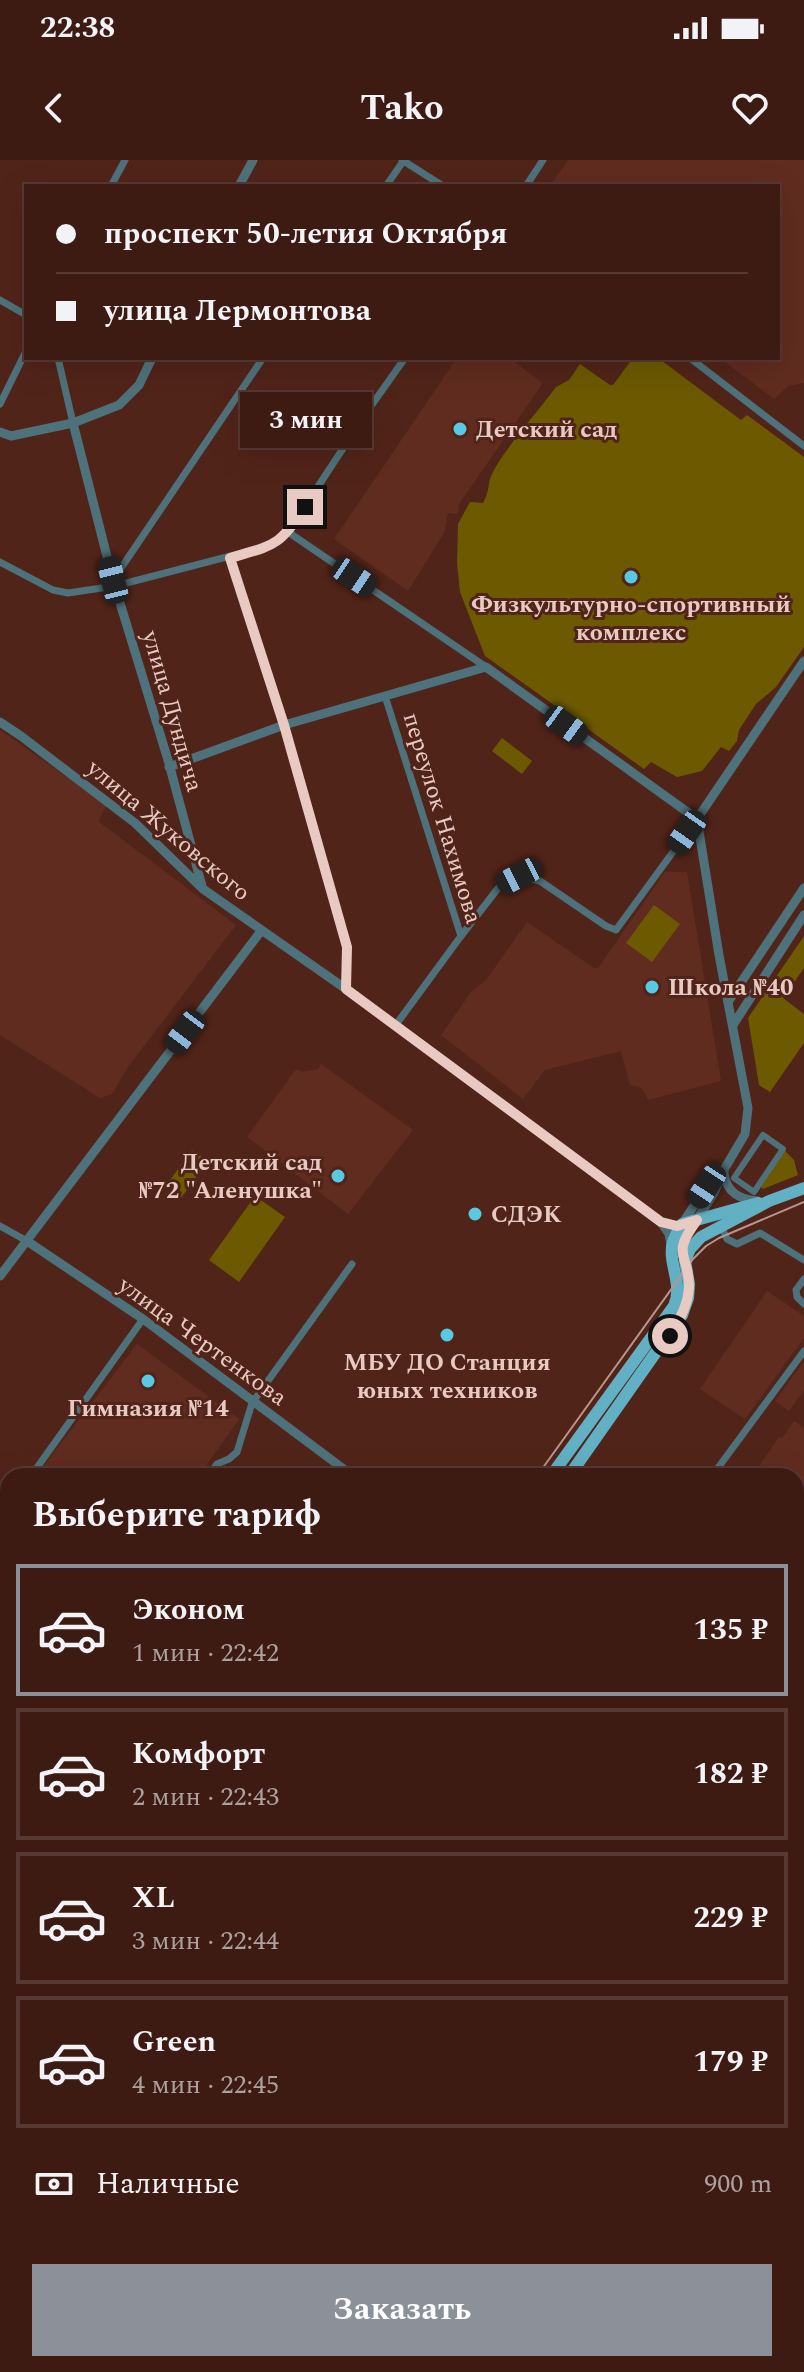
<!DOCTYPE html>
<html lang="ru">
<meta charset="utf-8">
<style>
:root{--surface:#3d1b13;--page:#482821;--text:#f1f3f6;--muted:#ada1a0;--line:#563933;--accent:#8c9099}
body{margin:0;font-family:Spectral,serif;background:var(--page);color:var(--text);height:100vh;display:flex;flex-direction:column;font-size:30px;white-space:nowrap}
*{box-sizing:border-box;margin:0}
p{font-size:26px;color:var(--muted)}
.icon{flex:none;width:44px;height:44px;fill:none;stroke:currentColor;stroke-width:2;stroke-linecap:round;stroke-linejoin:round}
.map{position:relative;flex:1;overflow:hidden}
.drawer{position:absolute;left:0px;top:1308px;width:804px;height:904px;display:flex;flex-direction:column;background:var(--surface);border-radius:24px 24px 0 0;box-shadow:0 8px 32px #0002,0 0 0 2px var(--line)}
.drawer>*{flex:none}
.banner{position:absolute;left:24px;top:24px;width:756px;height:176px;border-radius:0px;box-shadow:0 8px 32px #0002,0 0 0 2px var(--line);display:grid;align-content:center;height:176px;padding:0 32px;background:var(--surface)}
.end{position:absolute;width:36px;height:36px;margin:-18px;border:10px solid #e8cac3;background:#111;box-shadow:0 0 0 4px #111}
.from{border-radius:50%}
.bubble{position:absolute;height:56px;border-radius:0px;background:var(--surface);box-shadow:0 8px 32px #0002,0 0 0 2px var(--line);font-size:26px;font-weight:700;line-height:56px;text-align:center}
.car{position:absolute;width:24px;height:48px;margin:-24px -12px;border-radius:10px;box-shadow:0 0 6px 2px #0007;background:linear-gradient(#222 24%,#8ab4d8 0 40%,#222 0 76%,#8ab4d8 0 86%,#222 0)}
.banner b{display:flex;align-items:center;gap:28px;height:76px;font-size:30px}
.banner b+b{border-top:2px solid var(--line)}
.banner i{width:20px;height:20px;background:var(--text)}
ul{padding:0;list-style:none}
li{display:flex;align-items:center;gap:24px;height:132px;margin:0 16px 12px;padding:0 16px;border:4px solid var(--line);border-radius:0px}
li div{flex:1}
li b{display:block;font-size:30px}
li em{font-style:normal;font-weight:700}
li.active{border-color:var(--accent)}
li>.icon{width:72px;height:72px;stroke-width:1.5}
h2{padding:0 32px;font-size:36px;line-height:96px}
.pay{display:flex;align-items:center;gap:20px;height:88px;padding:0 32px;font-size:30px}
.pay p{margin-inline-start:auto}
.button{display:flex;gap:16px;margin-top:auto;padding:16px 32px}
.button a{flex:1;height:92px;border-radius:0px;background:var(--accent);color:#fff;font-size:32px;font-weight:700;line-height:92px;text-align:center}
.status{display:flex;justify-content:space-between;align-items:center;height:56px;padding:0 40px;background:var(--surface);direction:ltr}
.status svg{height:22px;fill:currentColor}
header{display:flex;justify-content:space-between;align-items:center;height:104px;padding:0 32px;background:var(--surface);font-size:36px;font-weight:700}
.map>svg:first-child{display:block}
.built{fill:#602c1f}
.green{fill:#6c5900}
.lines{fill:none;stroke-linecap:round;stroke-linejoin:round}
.pedestrian{stroke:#4e727b;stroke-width:6}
.minor{stroke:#4e727b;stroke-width:7}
.tertiary{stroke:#4e727b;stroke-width:9}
.secondary{stroke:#5a95a4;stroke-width:10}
.primary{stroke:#61b0c3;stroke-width:12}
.tram{stroke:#b8958d;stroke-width:2}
.rail-casing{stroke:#b8958d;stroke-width:5}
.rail{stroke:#512419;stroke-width:2;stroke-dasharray:6;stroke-linecap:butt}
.route{stroke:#e8cac3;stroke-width:10}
.poi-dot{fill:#57c9e2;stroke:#512419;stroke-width:3}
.labels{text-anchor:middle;stroke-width:6;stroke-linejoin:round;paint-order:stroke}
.poi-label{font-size:24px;font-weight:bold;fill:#e8cac3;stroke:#512419;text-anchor:start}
.street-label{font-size:24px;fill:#e8cac3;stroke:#512419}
</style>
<div class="status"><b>22:38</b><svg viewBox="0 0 49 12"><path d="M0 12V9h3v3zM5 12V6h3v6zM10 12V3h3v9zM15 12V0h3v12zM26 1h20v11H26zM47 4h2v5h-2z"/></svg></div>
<header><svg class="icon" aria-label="back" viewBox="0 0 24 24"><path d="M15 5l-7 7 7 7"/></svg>Tako<svg class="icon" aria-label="heart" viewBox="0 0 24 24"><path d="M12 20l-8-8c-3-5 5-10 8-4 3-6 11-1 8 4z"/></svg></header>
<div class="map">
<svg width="804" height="2212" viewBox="0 0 804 2212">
<rect width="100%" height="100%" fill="#512419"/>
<g class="built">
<path d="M 568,0 L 804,0 L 804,223 L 789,226 L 774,239 L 720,198 L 778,198 L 778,26 L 550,26 Z"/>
<path d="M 457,198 L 509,198 L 543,223 L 459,344 L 458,354 L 448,353 L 444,373 L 408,431 L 334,379 Z"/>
<path d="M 0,570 L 107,645 L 98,661 L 236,765 L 128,907 L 112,934 L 100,938 L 0,875 Z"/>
<path d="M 665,712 L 687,712 L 721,921 L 648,940 L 642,928 L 630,925 L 621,891 L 545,910 L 523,939 L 441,875 L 471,832 L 486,820 L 527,762 L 594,808 L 598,808 Z"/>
<path d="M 321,904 L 413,970 L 348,1054 L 247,977 L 296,909 L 303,912 L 318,909 Z"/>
<path d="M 767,1131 L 804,1156 L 804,1178 L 745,1259 L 700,1229 Z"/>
<path d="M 137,1184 L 239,1259 L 199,1316 L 36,1316 Z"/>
<path d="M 804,1201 L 804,1231 L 789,1251 L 775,1241 Z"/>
<path d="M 794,1261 L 804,1268 L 804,1475 L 796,1475 L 796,1316 L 752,1316 L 779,1277 L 782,1278 Z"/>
<path d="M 796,1515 L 804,1520 L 804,1842 L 796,1838 Z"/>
<path d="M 1,1808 L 8,1812 L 8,1943 L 0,1953 Z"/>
<path d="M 804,2032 L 804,2097 L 796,2092 L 796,2044 Z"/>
<path d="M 796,2200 L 804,2205 L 804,2212 L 700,2212 L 705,2204 L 796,2204 Z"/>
</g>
<g class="green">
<path d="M 633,198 L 658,198 L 741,260 L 747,255 L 804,297 L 804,487 L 776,527 L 756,544 L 739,570 L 737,581 L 729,591 L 721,587 L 702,611 L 677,617 L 651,602 L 644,609 L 485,496 L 460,432 L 457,403 L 458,364 L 470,342 L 483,343 C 488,334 488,328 490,319 C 498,296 540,249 556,227 L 569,220 L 580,204 L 610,225 L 613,225 Z"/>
<path d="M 502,578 L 532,601 L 522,614 L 492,591 Z"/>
<path d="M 654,745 L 680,764 L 652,802 L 626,783 Z"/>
<path d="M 804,776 L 804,808 L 783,838 L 804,854 L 804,883 L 770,932 L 759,925 L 748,858 Z"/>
<path d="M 783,989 L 794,1000 L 798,1015 L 763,1029 L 759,1025 Z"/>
<path d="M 192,990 L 208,1001 L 181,1038 L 165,1027 Z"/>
<path d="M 255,1036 L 285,1057 L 239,1122 L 209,1100 Z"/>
</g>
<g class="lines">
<path class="pedestrian" d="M 763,975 L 783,989 L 754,1032 L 734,1018 Z"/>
<g class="minor">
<path d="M 402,0 L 443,26"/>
<path d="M 111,26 L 125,0"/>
<path d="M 386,26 L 404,0"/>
<path d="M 526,26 L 543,0"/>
<path d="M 0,140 L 26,155"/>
<path d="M 58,198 L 73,263"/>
<path d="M 690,198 L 804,286"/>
<path d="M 0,244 L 26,191"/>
<path d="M 288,372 L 486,507"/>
<path d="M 230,398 L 284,565 L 347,787 L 346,829"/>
<path d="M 0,402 L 53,430 L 68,433 L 115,426 L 273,385 L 288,372 L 371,246 L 405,198"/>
<path d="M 113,420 L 263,198"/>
<path d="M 385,536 L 461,776 L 395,866"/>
<path d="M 461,776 L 499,727 L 519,716 L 540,721 L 606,766 L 616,770 L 697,659"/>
<path d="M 0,1066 L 27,1081"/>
<path d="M 721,1066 L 727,1079 L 737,1084 L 760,1073 L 804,1100"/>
<path d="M 804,1119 L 796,1130 L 797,1137 L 804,1144"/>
<path d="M 31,1316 L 143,1159"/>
<path d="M 209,1316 L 217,1304 L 229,1299 L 237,1292 L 252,1243 L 352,1104"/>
<path d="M 712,1316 L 804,1191"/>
<path d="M 0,1357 L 8,1346"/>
<path d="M 0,1788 L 8,1794"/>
<path d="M 796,1966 L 804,1955"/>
<path d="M 273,2212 L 279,2204"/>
</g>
<g class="tertiary">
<path d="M 239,26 L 253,0"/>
<path d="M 73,263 L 113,420 L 168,600 L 202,726"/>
<path d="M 0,272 L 11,276 L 73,263 L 119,245 L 139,225 L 152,198"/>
<path d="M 0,562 L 21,576 L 135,663 L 203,729 L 346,829 L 661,1062 L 669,1074 L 671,1086"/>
<path d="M 169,607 L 284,565 L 486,507 L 697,659"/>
<path d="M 697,659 L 804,501"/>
<path d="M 728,842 L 804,728"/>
<path d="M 733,865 L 804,755"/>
<path d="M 724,1013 C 726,1032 740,1040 758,1041"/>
<path d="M 662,1062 L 677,1066 L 682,1064 L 707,1026 L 720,1013"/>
<path d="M 27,1081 L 143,1159 L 353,1316"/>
<path d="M 685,1105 L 681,1090 L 682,1083 L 714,1033 L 725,1008 L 745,974 L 748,948 L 719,795 L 697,659"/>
<path d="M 0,1116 L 261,771"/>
<path d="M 0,1536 L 8,1542"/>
<path d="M 0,1548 L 8,1554"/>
<path d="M 589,2204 L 600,2212"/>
<path d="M 622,2212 L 627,2204"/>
</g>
<g class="secondary">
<path d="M 0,2052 L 3,2069"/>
<path d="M 0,2115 L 8,2120"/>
<path d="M 246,2204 L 257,2212"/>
</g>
<g class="primary">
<path d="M 551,1316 L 674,1146 C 684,1124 667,1103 673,1082 C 675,1076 679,1070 682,1064 L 758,1043"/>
<path d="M 569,1316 L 682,1155 L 688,1138 L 689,1124 L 685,1101 L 690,1089 L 701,1077 L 769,1041 L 804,1028"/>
<path d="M 0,2074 L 8,2063"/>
<path d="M 0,2108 L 8,2097"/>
</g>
<g class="tram">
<path d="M 537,1316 L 693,1099 L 706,1086 L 719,1078 L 804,1042"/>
<path d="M 0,1545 L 8,1551"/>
<path d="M 0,2089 L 8,2078"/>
</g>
<defs>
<g id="rail">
<path d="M 796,1584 L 804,1581"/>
<path d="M 796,1635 L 804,1632"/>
</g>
</defs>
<use href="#rail" class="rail-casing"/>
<use href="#rail" class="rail"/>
</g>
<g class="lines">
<path class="route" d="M 305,347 C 279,387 274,385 230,398 L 284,565 L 347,787 L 346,829 L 661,1062 L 677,1066 L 697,1060 C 670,1097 689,1092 689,1127 C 688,1146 679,1160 670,1176"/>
</g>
<g class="poi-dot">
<circle cx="460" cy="269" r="8"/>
<circle cx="631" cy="417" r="8"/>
<circle cx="652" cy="827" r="8"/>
<circle cx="338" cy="1016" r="8"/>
<circle cx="475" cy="1054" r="8"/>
<circle cx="447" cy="1175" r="8"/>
<circle cx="148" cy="1221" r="8"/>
</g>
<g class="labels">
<g class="poi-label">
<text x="476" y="277">Детский сад</text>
<text x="631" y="452" text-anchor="middle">Физкультурно-спортивный<tspan x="631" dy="28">комплекс</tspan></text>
<text x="668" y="835">Школа №40</text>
<text x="322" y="1010" text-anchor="end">Детский сад<tspan x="322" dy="28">№72 "Аленушка"</tspan></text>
<text x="491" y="1062">СДЭК</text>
<text x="447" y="1210" text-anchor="middle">МБУ ДО Станция<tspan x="447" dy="28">юных техников</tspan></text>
<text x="148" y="1256" text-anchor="middle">Гимназия №14</text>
</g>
<g class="street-label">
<text transform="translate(173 551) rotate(74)" y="8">улица Дундича</text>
<text transform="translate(443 658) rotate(73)" y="8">переулок Нахимова</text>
<text transform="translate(169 670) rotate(40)" y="8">улица Жуковского</text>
<text transform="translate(203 1181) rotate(36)" y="8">улица Чертенкова</text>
</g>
</g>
</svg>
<i class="end from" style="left:670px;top:1176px"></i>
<i class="end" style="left:305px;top:347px"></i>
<div class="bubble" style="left:240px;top:232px;width:132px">3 мин</div>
<i class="car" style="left:354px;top:417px;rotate:124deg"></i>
<i class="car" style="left:113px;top:420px;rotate:346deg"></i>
<i class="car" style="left:566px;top:565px;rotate:126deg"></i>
<i class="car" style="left:687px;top:672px;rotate:215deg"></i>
<i class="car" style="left:519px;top:716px;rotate:243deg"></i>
<i class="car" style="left:185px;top:872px;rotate:217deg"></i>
<i class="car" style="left:707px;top:1026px;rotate:213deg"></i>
<div class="banner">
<b><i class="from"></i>проспект 50-летия Октября</b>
<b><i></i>улица Лермонтова</b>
</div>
<section class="drawer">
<h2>Выберите тариф</h2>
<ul>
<li class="active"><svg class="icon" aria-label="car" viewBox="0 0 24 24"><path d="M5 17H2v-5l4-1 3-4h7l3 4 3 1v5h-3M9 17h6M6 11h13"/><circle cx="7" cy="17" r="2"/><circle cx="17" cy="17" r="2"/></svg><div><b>Эконом</b><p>1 мин · 22:42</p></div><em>135 ₽</em></li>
<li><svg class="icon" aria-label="car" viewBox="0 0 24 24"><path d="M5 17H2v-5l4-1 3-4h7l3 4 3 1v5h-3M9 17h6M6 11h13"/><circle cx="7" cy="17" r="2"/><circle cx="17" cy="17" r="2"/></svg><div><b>Комфорт</b><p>2 мин · 22:43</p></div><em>182 ₽</em></li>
<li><svg class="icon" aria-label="car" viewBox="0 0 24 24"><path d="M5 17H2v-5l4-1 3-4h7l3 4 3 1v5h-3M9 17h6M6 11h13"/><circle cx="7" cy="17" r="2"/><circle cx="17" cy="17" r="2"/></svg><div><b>XL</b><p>3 мин · 22:44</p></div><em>229 ₽</em></li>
<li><svg class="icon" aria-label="car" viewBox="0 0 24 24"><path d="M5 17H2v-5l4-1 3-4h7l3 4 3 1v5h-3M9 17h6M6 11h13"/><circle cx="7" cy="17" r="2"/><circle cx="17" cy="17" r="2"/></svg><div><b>Green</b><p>4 мин · 22:45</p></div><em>179 ₽</em></li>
</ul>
<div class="pay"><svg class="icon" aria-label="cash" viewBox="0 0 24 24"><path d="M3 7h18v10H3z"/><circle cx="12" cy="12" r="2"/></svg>Наличные<p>900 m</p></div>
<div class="button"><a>Заказать</a></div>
</section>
</div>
